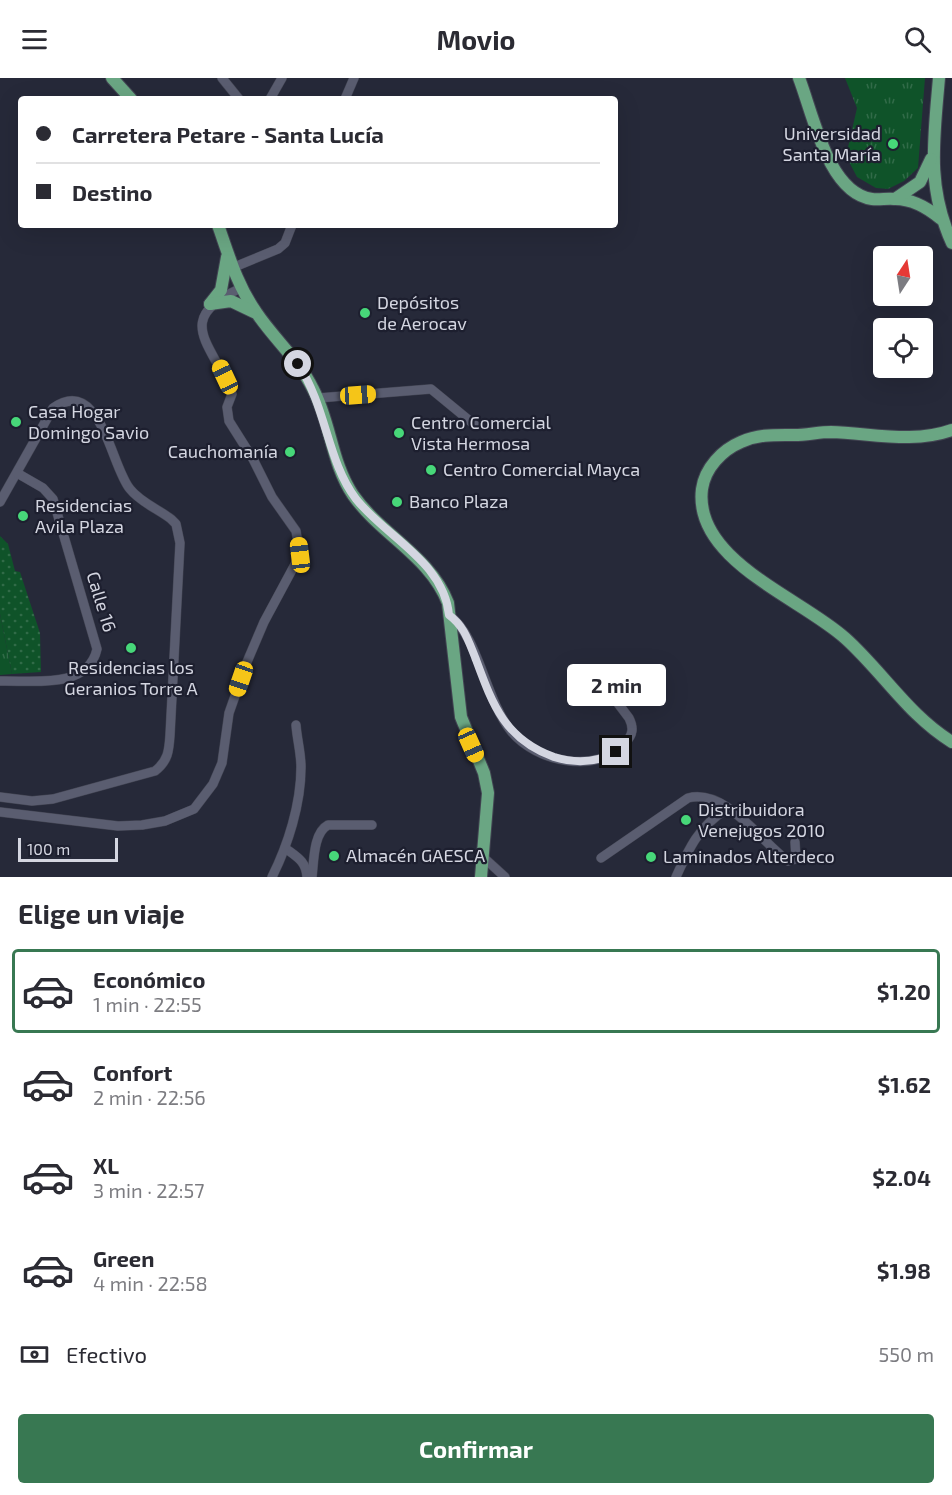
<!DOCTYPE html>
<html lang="es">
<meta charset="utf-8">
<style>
:root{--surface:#fff;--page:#f2f2f3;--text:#2b2b33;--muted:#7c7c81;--line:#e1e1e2;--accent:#387852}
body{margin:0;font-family:"Exo 2",sans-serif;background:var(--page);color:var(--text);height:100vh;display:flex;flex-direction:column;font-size:22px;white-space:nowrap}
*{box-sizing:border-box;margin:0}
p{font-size:20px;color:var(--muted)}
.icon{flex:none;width:33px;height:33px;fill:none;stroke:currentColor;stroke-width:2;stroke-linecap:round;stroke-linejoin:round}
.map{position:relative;height:799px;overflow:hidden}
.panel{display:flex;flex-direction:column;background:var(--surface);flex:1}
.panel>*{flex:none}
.top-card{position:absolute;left:18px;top:18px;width:600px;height:132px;border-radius:6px;box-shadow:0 6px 24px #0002;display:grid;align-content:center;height:132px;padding:0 18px;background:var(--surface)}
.needle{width:39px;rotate:12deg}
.fabs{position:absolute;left:873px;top:168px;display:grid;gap:12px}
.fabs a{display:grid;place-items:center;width:60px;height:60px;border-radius:6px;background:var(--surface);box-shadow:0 6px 24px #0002;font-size:30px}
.scale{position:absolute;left:18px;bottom:15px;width:100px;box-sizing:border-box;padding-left:6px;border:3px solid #d4d6e1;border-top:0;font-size:16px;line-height:21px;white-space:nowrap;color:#d4d6e1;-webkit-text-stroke:4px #1d1f2f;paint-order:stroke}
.end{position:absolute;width:27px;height:27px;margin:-14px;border:8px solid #d4d6e1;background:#111;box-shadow:0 0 0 3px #111}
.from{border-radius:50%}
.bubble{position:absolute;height:42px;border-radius:6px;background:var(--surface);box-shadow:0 6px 24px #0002;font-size:20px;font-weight:700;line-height:42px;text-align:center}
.car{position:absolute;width:18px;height:36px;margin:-18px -9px;border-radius:8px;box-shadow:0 0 4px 2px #0007;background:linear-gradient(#f5c518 24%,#345 0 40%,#f5c518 0 76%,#345 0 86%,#f5c518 0)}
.top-card b{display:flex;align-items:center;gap:21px;height:57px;font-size:22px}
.top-card b+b{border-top:2px solid var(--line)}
.top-card i{width:15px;height:15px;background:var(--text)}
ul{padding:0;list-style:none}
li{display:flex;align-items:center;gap:18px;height:84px;margin:0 12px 9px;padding:0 6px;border:3px solid transparent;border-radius:6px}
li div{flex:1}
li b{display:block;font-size:22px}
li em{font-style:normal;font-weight:700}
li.current{border-color:var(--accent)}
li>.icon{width:54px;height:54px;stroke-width:1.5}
h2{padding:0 18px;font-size:27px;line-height:72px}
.pay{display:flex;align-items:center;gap:15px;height:66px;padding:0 18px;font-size:22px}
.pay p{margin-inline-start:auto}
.button{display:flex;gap:12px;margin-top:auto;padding:12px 18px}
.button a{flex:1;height:69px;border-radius:6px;background:var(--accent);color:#fff;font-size:24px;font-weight:700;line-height:69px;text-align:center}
header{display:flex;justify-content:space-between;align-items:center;height:78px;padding:0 18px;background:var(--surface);font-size:27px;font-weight:700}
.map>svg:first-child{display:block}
.grass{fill:url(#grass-tufts)}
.park{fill:url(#park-dots)}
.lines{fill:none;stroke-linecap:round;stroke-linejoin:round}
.minor-casing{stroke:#424452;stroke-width:10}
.major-casing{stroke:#424452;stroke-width:14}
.minor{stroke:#5a5d70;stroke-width:9}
.major{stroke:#6aa683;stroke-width:12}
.route{stroke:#d4d6e1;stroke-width:8}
.poi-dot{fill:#47d779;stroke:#1d1f2f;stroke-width:2}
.labels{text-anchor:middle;stroke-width:4.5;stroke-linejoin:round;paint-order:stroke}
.poi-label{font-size:18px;fill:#d4d6e1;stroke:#1d1f2f;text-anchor:start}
.street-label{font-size:18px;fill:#d4d6e1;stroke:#1d1f2f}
</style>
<header><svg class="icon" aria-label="menu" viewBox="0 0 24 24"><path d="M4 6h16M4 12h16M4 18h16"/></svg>Movio<svg class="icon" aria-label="search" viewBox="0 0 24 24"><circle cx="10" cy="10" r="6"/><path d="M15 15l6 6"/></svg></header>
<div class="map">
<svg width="952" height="799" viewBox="0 0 952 799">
<defs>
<pattern id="grass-tufts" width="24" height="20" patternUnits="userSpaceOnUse" patternTransform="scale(1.5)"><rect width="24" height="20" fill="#0f5329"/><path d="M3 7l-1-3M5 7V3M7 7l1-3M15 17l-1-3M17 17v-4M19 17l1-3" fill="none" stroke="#316b48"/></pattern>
<pattern id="park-dots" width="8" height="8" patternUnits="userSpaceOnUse" patternTransform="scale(1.5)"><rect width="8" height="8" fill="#0f5329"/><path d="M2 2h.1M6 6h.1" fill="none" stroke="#316b48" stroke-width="1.8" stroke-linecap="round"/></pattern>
</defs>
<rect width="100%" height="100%" fill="#262939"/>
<g class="grass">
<path d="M 845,0 L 925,0 L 918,90 L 904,103 L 888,111 L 876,110 L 857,99 L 846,78 L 857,30 Z"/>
<path d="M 0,536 L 12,596 L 0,597 Z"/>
</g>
<path class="park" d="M 0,458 L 8,466 L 15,493 L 20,494 L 40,555 L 41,594 L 12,596 L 0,536 Z"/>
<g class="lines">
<defs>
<g id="minor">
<path d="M 222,0 L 239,21"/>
<path d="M 270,21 L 282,0"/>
<path d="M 345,21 L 354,0"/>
<path d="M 232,190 L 278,171 L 285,165 L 292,147"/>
<path d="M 318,320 L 431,311 L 476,348"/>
<path d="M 0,424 L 53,330 C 101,297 111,389 130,411 C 140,424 158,431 171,441 L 176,446 L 180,465 L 170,657 C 169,673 168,683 155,693 L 53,721 L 32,723 L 0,719"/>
<path d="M 449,537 C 479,559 485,621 511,653 C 536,684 597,697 625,665 C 633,657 634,650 629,640 L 595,595"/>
<path d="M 0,603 C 32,602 88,612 97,571 L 53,421 L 43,410 L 17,395"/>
<path d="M 0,734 L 118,748 L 142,747 L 165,743 L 194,731 L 213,706 L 222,685 L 229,635 L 247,584 L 264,544 L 300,477 L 296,453 L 272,419 L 253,381 L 229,343 L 227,329 L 232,316 L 230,310 C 207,261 176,240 241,210"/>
<path d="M 285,770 C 297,779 306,783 307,799"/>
<path d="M 483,779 L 505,799"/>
<path d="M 601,780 L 688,720 C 726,710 761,764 788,783 L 796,781 L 795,764"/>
<path d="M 272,799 C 288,767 301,726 301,689 C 301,675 297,661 296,647"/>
<path d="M 312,799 C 314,784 313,755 328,747 L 372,747"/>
<path d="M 676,799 C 689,770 699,748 727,731"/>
</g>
<g id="major">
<path d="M 112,0 L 131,21"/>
<path d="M 799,0 C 813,36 828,115 872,121 C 880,122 887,120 895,121 C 912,121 928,130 941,141"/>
<path d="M 939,0 C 934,60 926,108 952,165"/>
<path d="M 895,121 L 920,104 L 931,81"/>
<path d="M 218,147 C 229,178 237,207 256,234 C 274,261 299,282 313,311 C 331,345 331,384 353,417 C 381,457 430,478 448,525 L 461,639 L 484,695 L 488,715 L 481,799"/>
<path d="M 210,226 L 221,212 L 227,179"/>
<path d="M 210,226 L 231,223 L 254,234"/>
<path d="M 952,352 C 914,366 870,355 831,354 C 819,354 807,357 794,357 C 775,357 759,356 741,364 C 722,372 705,390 702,411 C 693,482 801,520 845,560 C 882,593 909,638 952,664"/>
</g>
</defs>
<use href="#minor" class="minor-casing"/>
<use href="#major" class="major-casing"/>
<use href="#minor" class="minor"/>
<use href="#major" class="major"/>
</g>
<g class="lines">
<path class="route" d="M 298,286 C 327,330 327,383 356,421 C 386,459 444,484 449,537 C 464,548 468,562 475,579 C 492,625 504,661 554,679 C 576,686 596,685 616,674"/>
</g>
<g class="poi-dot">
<circle cx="893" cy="66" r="6"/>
<circle cx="365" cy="235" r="6"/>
<circle cx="16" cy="344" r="6"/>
<circle cx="399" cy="355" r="6"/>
<circle cx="290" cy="374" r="6"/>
<circle cx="431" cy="392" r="6"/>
<circle cx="397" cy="424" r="6"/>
<circle cx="23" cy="438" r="6"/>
<circle cx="131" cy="570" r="6"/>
<circle cx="686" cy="742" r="6"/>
<circle cx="334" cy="778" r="6"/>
<circle cx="651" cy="779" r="6"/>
</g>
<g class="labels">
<g class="poi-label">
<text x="881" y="62" text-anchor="end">Universidad<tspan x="881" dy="21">Santa María</tspan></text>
<text x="377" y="231">Depósitos<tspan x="377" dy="21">de Aerocav</tspan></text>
<text x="28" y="340">Casa Hogar<tspan x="28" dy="21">Domingo Savio</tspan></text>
<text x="411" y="351">Centro Comercial<tspan x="411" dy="21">Vista Hermosa</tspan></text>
<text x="278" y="380" text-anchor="end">Cauchomanía</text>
<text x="443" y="398">Centro Comercial Mayca</text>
<text x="409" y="430">Banco Plaza</text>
<text x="35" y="434">Residencias<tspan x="35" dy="21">Avila Plaza</tspan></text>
<text x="131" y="596" text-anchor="middle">Residencias los<tspan x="131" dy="21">Geranios Torre A</tspan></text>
<text x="698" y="738">Distribuidora<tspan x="698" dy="21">Venejugos 2010</tspan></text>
<text x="346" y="784">Almacén GAESCA</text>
<text x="663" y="785">Laminados Alterdeco</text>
</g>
<g class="street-label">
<text transform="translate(101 524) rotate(73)" y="6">Calle 16</text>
</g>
</g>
</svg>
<div class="fabs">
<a><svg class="needle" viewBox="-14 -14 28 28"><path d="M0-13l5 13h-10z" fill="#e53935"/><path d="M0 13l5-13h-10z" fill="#7c7c81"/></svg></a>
<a><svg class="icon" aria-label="locate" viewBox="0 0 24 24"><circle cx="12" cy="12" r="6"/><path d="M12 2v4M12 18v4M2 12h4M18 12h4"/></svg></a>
</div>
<div class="scale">100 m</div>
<i class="end from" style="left:298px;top:286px"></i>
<i class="end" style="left:616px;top:674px"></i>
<div class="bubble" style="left:567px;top:586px;width:99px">2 min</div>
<i class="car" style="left:225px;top:299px;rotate:335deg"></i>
<i class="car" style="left:358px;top:317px;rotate:86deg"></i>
<i class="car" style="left:300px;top:477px;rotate:353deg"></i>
<i class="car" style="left:241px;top:601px;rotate:199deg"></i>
<i class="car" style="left:471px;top:667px;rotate:156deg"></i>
<div class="top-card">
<b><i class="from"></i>Carretera Petare - Santa Lucía</b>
<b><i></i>Destino</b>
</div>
</div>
<section class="panel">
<h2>Elige un viaje</h2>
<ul>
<li class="current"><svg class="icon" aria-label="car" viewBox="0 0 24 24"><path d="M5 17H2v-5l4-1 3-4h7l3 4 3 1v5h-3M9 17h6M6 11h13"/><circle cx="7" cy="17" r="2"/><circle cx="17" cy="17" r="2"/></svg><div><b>Económico</b><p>1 min · 22:55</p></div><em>$1.20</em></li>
<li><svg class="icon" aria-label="car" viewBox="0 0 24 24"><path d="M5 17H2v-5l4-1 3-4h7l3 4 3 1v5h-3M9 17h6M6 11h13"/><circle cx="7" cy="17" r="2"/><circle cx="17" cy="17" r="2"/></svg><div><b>Confort</b><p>2 min · 22:56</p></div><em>$1.62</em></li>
<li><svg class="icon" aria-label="car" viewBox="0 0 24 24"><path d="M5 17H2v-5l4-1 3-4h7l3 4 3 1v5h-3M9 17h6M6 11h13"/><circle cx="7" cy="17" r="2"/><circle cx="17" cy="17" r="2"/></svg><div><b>XL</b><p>3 min · 22:57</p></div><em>$2.04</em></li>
<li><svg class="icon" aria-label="car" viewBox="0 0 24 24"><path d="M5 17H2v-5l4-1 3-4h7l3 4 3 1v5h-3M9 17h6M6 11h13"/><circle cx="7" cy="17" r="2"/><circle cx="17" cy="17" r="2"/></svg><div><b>Green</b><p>4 min · 22:58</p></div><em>$1.98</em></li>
</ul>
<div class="pay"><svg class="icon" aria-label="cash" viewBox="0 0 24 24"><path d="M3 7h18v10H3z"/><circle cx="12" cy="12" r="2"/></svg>Efectivo<p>550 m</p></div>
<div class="button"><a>Confirmar</a></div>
</section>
